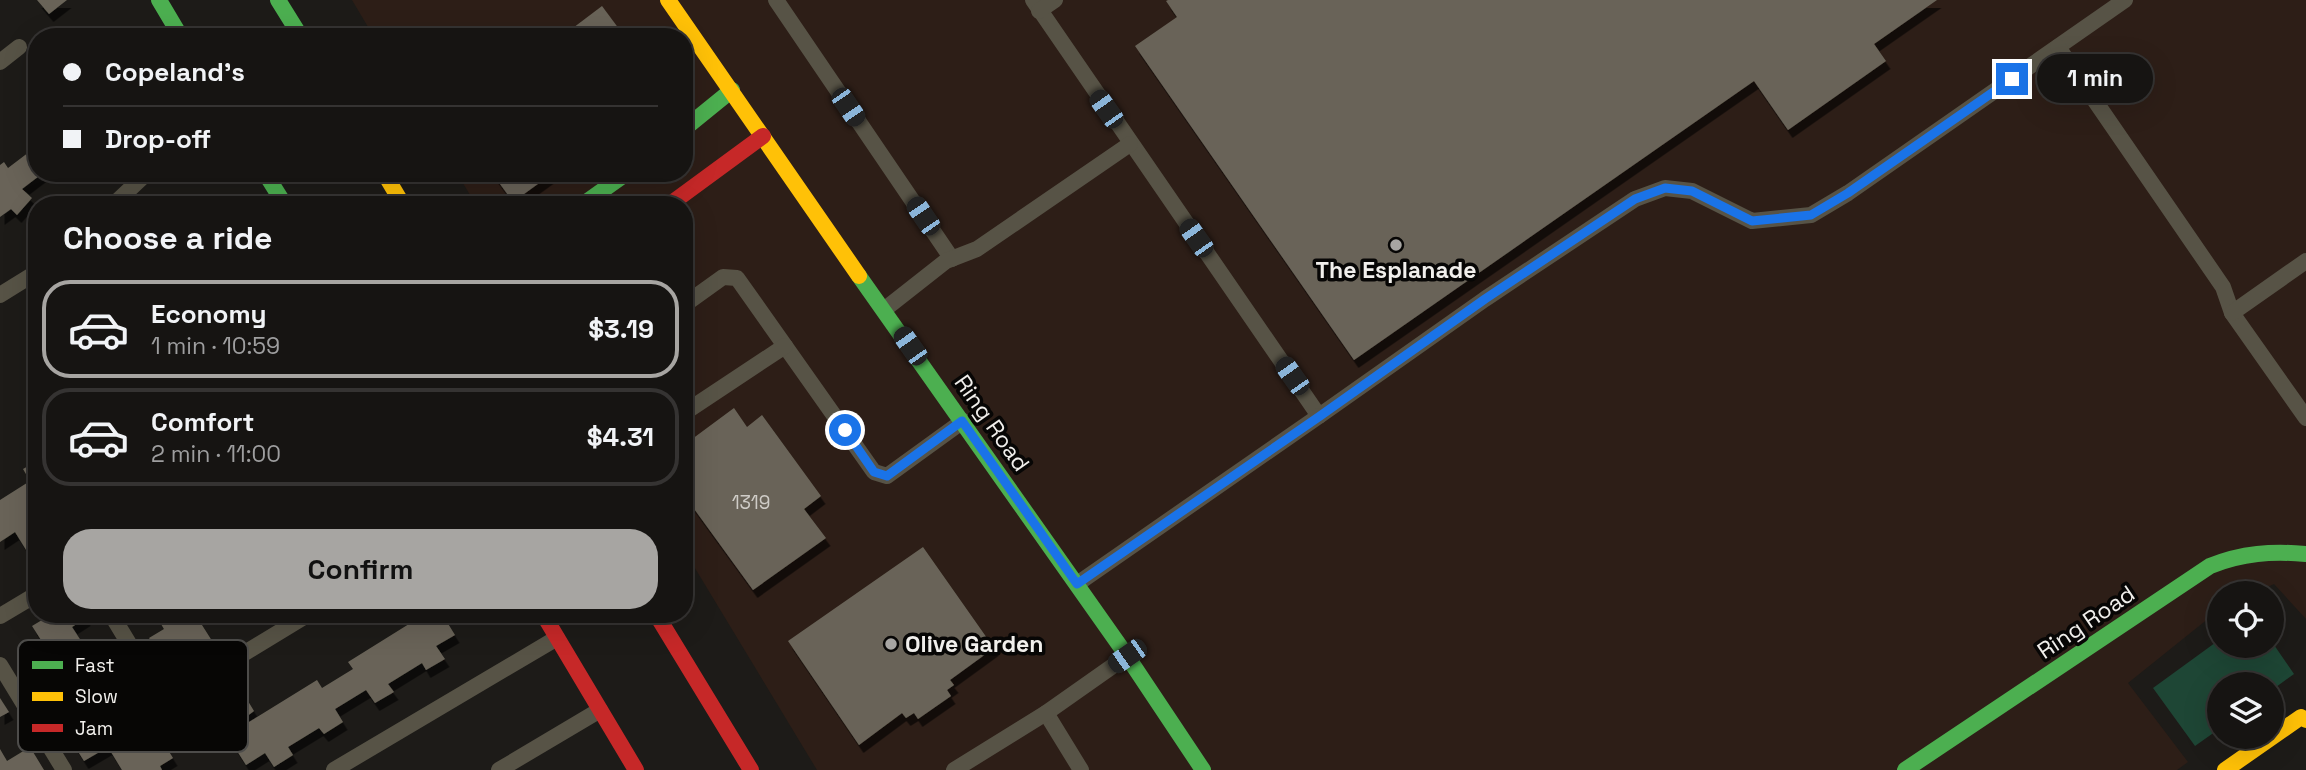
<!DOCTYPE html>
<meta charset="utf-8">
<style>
:root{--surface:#161412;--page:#232120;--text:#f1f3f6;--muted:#9e9e9f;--line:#353332;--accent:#a7a5a2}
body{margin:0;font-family:"Space Grotesk",sans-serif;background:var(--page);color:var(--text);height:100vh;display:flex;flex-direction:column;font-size:26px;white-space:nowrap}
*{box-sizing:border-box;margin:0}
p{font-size:23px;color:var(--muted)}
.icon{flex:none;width:38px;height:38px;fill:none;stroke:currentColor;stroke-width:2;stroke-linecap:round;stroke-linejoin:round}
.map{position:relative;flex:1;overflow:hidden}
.panel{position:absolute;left:28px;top:196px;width:665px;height:427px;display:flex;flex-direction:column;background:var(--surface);border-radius:28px;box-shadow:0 7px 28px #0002,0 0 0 2px var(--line)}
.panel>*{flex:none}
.hud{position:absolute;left:28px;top:28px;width:665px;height:154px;border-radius:28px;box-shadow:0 7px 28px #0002,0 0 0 2px var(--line);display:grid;align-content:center;height:154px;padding:0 35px;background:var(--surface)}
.buttons{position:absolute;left:2207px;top:581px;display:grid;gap:14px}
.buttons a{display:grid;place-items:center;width:77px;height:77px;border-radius:50%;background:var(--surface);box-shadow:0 7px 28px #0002,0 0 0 2px var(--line);font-size:35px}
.end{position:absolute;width:32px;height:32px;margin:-16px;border:9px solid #1a73e8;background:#fff;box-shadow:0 0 0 4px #fff}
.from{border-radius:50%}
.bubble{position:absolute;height:49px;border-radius:24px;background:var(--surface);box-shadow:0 7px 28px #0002,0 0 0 2px var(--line);font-size:23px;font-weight:700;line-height:49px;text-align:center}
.car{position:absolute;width:21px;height:42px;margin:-21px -10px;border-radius:9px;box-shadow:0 0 5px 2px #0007;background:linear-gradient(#222 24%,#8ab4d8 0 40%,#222 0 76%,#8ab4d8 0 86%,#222 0)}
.hud b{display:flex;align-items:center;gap:24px;height:66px;font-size:26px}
.hud b+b{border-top:2px solid var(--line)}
.hud i{width:18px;height:18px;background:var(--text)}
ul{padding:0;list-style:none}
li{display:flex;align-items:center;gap:21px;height:98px;margin:0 14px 10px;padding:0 21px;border:4px solid var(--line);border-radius:28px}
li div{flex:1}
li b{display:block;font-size:26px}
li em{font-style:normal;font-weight:700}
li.current{border-color:var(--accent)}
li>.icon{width:63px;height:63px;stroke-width:1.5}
h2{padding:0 35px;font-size:32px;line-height:84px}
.cta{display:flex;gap:14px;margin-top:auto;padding:14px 35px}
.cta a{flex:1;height:80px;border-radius:28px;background:var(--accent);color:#111;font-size:28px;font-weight:700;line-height:80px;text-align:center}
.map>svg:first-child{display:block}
.commercial{fill:#2d1e17}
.green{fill:#1e4635}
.building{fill:#696458;filter:url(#shadow)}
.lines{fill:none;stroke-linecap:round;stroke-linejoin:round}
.lane{stroke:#575346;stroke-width:16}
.fast{stroke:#4caf50;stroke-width:16}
.slow{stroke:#ffc107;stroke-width:16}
.jam{stroke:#c62828;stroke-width:16}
.route{stroke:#1a73e8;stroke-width:9}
.poi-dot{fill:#a7a5a2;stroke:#070605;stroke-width:2.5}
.labels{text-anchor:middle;stroke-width:7;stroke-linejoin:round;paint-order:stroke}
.number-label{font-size:19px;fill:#cfccc7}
.poi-label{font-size:23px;font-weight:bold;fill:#f1efec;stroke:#070605}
.street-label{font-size:23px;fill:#f1efec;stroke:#070605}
.key{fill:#070605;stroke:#4d4c4a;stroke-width:2}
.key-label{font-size:19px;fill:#f1efec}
</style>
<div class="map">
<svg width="2306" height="770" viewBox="0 0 2306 770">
<defs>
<filter id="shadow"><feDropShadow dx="4.5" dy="8" stdDeviation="0" flood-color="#0009"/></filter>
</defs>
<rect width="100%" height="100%" fill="#1d1b18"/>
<path class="commercial" d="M 352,0 L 2306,0 L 2306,619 L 2274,584 L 2254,593 L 2219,593 L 2219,610 L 2128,683 L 2188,762 L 2177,770 L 817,770 L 684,550 L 684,205 L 476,205 L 457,173 L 684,173 L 684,37 L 374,37 Z"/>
<path class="green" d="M 2219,640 L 2219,646 L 2272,646 L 2272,642 L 2294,674 L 2272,690 L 2272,684 L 2219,684 L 2219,729 L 2195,746 L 2153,688 Z"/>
<g class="building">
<path d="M 37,0 L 67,0 L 49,14 Z"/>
<path d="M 1168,0 L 1937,0 L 1874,44 L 1886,61 L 1788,130 L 1754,81 L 1354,360 L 1135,46 L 1177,17 L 1166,1 Z"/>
<path d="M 602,6 L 625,37 L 561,37 Z"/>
<path d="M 88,28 L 95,37 L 80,37 Z"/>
<path d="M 512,28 L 518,37 L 501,37 Z"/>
<path d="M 37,146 L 37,173 L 43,173 L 22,189 L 32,198 L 17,215 L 11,209 L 0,217 L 0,165 L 4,162 L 8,168 Z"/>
<path d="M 492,173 L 553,173 L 513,202 Z"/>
<path d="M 734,408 L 747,427 L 762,415 L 821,496 L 804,509 L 826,538 L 753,590 L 684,495 L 684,445 Z"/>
<path d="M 37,461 L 37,548 L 28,553 L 15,532 L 0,542 L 0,500 L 30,481 L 23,469 Z"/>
<path d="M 923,547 L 994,648 L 950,680 L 954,685 L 947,690 L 951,696 L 918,719 L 914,713 L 906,718 L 902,713 L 859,745 L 788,641 Z"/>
<path d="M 52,614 L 84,614 L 86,618 L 72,627 L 93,659 L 105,652 L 128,689 L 116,697 L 136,729 L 150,721 L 173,758 L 160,766 L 162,770 L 122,770 L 108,747 L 84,761 L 62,726 L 85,711 L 64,678 L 42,692 L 20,657 L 43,643 L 32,626 Z"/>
<path d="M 155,614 L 195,614 L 214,644 L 178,666 L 168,650 L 160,654 L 149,638 L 164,629 Z"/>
<path d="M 414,614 L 442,614 L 455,635 L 436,646 L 445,659 L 426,670 L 422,663 L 388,684 L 394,692 L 375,703 L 366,690 L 335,709 L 343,722 L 324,734 L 319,728 L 288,747 L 293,755 L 274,767 L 265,753 L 246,765 L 225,732 L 212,740 L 201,723 L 210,717 L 197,697 L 232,675 L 254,711 L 246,717 L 249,722 L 317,680 L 322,688 L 353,669 L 348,662 L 417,619 Z"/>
<path d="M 0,698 L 9,712 L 0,717 Z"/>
<path d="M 30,747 L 44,770 L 0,770 L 0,749 L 7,761 Z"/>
</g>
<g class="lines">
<g class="lane">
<path d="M 776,0 L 952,259"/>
<path d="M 1033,0 L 1319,416 L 1485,299 L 1635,199 L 1665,188 L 1692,191 L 1752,221 L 1811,215 L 1848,193 L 2125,0"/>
<path d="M 1039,11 L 1055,0"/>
<path d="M 2058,47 L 2223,287 L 2232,313 L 2306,418"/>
<path d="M 0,62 L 19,47"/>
<path d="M 113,205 L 147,173"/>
<path d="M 0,295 L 37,272"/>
<path d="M 684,305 L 723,277 L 737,278 L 874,472 L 887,476 L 963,421"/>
<path d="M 885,309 L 946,261 L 977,249 L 1130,144"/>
<path d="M 2232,313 L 2306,261"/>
<path d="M 684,408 L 690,409 L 785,346"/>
<path d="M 1077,584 L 1319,416"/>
<path d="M 111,614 L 174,718"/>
<path d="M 0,616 L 37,594"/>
<path d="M 0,665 L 64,770"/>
<path d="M 164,702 L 309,614"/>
<path d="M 1046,713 L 1081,770"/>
<path d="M 334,770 L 557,638"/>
<path d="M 499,770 L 600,710"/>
<path d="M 954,770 L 1046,713 L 1127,656"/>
</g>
<g class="fast">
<path d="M 159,0 L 181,37"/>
<path d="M 278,0 L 301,37"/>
<path d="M 684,129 L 732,90"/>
<path d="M 265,173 L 285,205"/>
<path d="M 582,205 L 627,173"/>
<path d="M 859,276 L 1127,656 L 1203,770"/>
<path d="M 1905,770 L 2210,566 C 2242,553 2272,551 2306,554"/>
</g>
<g class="slow">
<path d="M 668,0 L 859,276"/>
<path d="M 384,173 L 403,205"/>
<path d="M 2225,770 L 2301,717 L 2306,720"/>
</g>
<g class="jam">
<path d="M 669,205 L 763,136"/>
<path d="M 543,614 L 636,770"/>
<path d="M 656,614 L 751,770"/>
</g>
</g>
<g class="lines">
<path class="route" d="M 845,430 L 874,472 L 887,476 L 962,421 L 1077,584 L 1320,416 L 1485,299 L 1635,199 L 1665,188 L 1692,191 L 1752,221 L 1811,215 L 1848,193 L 2012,79"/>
</g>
<g class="poi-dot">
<circle cx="1396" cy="245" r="7"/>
<circle cx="891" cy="644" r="7"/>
</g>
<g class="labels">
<g class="number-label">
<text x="751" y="509">1319</text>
</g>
<g class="poi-label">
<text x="1396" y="278">The Esplanade</text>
<text x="905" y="652" text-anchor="start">Olive Garden</text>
</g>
<g class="street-label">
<text transform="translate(992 423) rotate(55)" y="8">Ring Road</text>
<text transform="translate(2086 622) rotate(-34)" y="8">Ring Road</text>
</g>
</g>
<rect x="18" y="640" width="230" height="112" rx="10" class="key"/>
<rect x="32" y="661" width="31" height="8" fill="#4caf50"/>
<rect x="32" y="692" width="31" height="9" fill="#ffc107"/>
<rect x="32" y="724" width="31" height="8" fill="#c62828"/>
<g class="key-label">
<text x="75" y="672">Fast</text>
<text x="75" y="703">Slow</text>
<text x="75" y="735">Jam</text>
</g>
</svg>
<div class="buttons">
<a><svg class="icon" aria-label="locate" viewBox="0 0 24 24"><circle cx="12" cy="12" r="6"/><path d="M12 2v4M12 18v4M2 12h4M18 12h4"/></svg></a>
<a><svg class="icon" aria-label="layers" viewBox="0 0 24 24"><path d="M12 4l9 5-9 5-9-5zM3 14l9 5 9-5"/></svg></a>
</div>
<i class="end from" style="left:845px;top:430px"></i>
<i class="end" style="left:2012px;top:79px"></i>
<div class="bubble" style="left:2037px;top:54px;width:116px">1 min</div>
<i class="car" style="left:848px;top:107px;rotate:146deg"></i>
<i class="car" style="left:1106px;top:109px;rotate:325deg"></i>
<i class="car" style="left:923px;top:216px;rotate:326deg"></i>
<i class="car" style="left:1196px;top:238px;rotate:325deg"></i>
<i class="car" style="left:910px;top:346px;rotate:325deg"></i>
<i class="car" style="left:1292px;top:376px;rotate:325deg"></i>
<i class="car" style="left:1127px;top:656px;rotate:235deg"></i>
<div class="hud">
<b><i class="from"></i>Copeland's</b>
<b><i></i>Drop-off</b>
</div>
<section class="panel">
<h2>Choose a ride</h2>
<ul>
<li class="current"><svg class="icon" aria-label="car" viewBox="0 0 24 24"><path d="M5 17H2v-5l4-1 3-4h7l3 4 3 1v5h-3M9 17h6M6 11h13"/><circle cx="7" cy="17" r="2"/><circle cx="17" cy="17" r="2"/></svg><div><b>Economy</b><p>1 min · 10:59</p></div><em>$3.19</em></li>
<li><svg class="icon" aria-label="car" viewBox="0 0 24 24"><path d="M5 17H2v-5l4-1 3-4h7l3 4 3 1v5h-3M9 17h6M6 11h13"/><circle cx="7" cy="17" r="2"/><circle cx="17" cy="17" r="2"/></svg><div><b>Comfort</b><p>2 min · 11:00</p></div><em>$4.31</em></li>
</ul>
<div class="cta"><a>Confirm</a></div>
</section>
</div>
